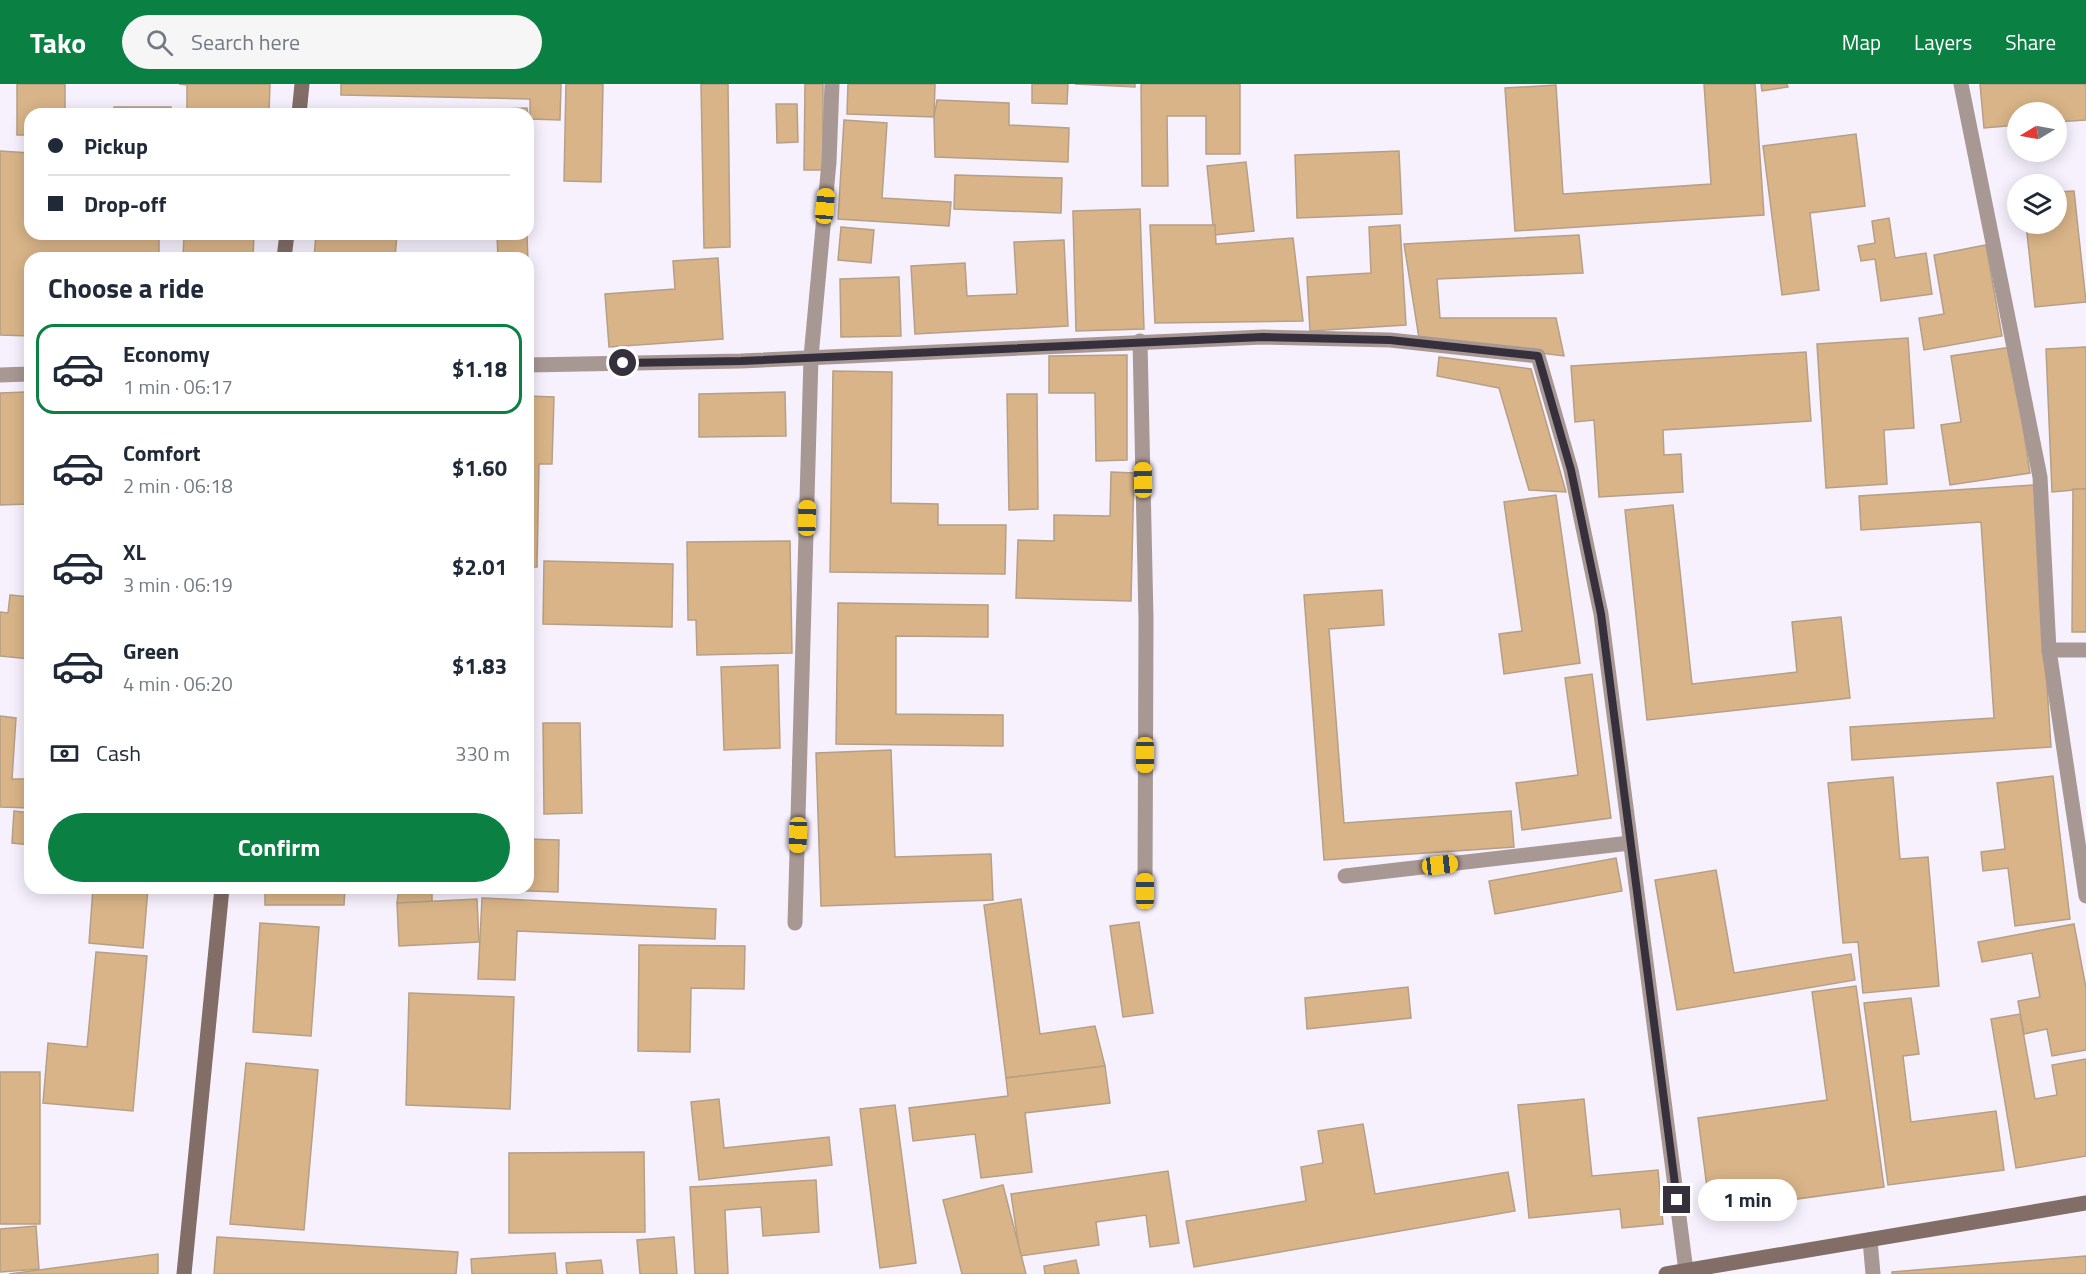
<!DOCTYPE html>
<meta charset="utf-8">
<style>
:root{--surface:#fff;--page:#f6f6f7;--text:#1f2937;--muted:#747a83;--line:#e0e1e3;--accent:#0b8043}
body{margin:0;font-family:"Titillium Web",sans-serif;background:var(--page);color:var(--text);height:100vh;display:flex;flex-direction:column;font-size:22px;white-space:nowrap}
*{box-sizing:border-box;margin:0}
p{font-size:20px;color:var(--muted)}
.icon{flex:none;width:33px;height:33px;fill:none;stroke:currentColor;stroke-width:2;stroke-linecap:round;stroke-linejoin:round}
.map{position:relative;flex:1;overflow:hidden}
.drawer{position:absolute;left:24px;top:168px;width:510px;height:642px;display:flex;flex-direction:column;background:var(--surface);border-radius:18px;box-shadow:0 3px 15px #0003}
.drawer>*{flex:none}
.top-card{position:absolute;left:24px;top:24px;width:510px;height:132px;border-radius:18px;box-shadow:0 3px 15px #0003;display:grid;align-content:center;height:132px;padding:0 24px;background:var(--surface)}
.needle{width:39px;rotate:260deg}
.controls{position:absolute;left:2007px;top:18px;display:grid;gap:12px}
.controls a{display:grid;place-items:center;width:60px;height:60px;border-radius:50%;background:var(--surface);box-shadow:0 3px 15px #0003;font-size:30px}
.end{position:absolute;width:27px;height:27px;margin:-14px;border:8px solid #36303c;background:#fff;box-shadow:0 0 0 3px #fff}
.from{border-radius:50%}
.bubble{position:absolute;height:42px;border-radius:21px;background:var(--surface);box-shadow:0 3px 15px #0003;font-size:20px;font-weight:700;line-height:42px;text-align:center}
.car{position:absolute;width:18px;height:36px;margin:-18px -9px;border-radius:8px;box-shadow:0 0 4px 2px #0007;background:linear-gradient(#f5c518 24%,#345 0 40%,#f5c518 0 76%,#345 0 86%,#f5c518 0)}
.top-card b{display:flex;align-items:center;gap:21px;height:57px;font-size:22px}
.top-card b+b{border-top:2px solid var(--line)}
.top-card i{width:15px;height:15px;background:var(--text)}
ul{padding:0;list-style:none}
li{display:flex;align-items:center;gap:18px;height:90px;margin:0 12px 9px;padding:0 12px;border:3px solid transparent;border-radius:18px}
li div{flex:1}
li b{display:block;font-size:22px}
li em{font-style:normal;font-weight:700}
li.on{border-color:var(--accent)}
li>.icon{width:54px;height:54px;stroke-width:1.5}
h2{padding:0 24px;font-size:27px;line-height:72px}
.pay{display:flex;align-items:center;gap:15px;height:66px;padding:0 24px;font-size:22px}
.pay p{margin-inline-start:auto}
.primary-button{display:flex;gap:12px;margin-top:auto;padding:12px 24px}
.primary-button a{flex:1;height:69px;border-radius:36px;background:var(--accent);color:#fff;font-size:24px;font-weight:700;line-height:69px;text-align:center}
header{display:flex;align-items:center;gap:36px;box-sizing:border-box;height:84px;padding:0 30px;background:var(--accent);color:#fff}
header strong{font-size:28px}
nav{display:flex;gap:33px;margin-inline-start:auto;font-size:21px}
.search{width:420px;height:54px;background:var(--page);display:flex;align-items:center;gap:15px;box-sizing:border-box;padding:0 21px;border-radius:33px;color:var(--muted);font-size:22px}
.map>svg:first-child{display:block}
.building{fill:#d9b488;stroke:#b59f86;stroke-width:1.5}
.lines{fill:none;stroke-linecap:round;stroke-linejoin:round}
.street{stroke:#a89894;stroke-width:15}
.secondary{stroke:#826d67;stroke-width:15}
.route{stroke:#36303c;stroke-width:8}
</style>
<header>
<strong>Tako</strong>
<div class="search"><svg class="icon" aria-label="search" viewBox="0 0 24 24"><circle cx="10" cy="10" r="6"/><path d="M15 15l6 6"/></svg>Search here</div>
<nav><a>Map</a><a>Layers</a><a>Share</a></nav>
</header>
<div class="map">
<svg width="2086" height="1190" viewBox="0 0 2086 1190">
<rect width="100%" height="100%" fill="#f7f1fe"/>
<g class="building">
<path d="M 17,0 L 65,0 L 65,30 L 30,30 L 30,51 L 17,51 Z"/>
<path d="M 179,0 L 270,0 L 269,30 L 187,30 L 187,1 Z"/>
<path d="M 341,0 L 561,0 L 560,36 L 530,35 L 530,15 L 341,11 Z"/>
<path d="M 566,0 L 603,0 L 601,98 L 564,97 Z"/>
<path d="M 701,0 L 728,0 L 730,163 L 704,164 Z"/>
<path d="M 805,0 L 823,0 L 823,86 L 804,86 Z"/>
<path d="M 848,0 L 935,0 L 934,33 L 847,30 Z"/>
<path d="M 1032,0 L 1068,0 L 1067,20 L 1032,19 Z"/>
<path d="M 1075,0 L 1135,0 L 1135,3 Z"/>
<path d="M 1141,0 L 1240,0 L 1240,70 L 1206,70 L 1206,32 L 1167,32 L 1168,102 L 1142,102 Z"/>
<path d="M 1704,0 L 1755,0 L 1764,131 L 1515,147 L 1505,4 L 1556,1 L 1563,110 L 1711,100 Z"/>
<path d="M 1761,0 L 1787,0 L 1788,3 L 1762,7 Z"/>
<path d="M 1980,0 L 2086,0 L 2086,36 L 2056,38 L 2056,28 L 2018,28 L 2018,41 L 1984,44 Z"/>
<path d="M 937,16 L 1009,19 L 1009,41 L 1069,44 L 1068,78 L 935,73 L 934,33 Z"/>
<path d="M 776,20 L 797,20 L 798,58 L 777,59 Z"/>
<rect x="114" y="23" width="57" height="7"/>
<path d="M 527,24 L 528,30 L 474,30 L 474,26 Z"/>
<path d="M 844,36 L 887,39 L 882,114 L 951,118 L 949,142 L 838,135 Z"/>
<path d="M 1856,50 L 1865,122 L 1810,129 L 1819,206 L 1782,211 L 1763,62 Z"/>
<path d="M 0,67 L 30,69 L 30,150 L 159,150 L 159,174 L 30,174 L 30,252 L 0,251 Z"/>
<path d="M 1399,67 L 1402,130 L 1297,134 L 1295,71 Z"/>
<path d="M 1246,78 L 1254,147 L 1214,151 L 1207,82 Z"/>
<path d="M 955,91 L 1062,94 L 1061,129 L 954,125 Z"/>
<path d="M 2074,107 L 2086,218 L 2035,223 L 2026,140 L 2056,140 L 2056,108 Z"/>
<path d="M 1140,125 L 1144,245 L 1076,247 L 1073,127 Z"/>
<path d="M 1889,134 L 1895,174 L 1926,169 L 1932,210 L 1881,217 L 1875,175 L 1861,177 L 1858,162 L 1875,159 L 1872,137 Z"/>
<path d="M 1150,141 L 1215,141 L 1216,160 L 1293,154 L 1303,237 L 1155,239 Z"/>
<path d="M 1400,141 L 1406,241 L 1310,247 L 1307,193 L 1371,189 L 1369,143 Z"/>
<path d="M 841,143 L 874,146 L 871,179 L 838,176 Z"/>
<path d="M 184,150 L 254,150 L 253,174 L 183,174 Z"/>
<path d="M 316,150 L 397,150 L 395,174 L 314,174 Z"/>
<path d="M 527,150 L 531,269 L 528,269 L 528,174 L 498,174 L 497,151 Z"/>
<path d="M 1579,151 L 1583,189 L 1437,195 L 1440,234 L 1556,234 L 1564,272 L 1419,254 L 1404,160 Z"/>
<path d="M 1064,156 L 1068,242 L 915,250 L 911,182 L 965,179 L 967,212 L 1017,210 L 1014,158 Z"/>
<path d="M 1986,161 L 2002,252 L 1924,266 L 1919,234 L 1944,230 L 1934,171 Z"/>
<path d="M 718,174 L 723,255 L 609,263 L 605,210 L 675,205 L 673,177 Z"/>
<path d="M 899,193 L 901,252 L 841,253 L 840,195 Z"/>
<path d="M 1908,254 L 1914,344 L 1884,346 L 1887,400 L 1826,404 L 1817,260 Z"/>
<path d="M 2011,263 L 2030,389 L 1950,401 L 1941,341 L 1961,338 L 1951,272 Z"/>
<path d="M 2086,263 L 2086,405 L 2052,408 L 2046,265 Z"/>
<path d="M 1806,268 L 1811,337 L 1663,346 L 1664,371 L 1681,370 L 1683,408 L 1599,413 L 1594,336 L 1575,338 L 1571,282 Z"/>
<path d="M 1127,271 L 1127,376 L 1096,377 L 1095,309 L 1049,309 L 1049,272 Z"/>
<path d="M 1439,273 L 1531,285 L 1566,408 L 1529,406 L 1499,304 L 1437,292 Z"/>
<path d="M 833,287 L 892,288 L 891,419 L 938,420 L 938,441 L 1006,441 L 1005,490 L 830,488 Z"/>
<path d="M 25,308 L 28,420 L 0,421 L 0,309 Z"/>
<path d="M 785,308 L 786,352 L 699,353 L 699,310 Z"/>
<path d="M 1007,310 L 1037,310 L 1038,425 L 1009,426 Z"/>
<path d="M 528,312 L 554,313 L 552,380 L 539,380 L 537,483 L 528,483 Z"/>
<path d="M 1111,388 L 1134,389 L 1131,517 L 1016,514 L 1018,456 L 1054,457 L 1054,431 L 1110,432 Z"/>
<path d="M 2034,401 L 2051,663 L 1852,676 L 1850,643 L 1994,634 L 1981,438 L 1861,446 L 1859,412 Z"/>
<path d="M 2073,405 L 2086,405 L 2086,548 L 2072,548 Z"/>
<path d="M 1556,411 L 1580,579 L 1504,590 L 1499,550 L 1522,547 L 1504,418 Z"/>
<path d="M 1673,421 L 1692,600 L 1797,588 L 1792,538 L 1841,533 L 1850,614 L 1647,636 L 1625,426 Z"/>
<path d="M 790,457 L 792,569 L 697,571 L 696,536 L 688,536 L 687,458 Z"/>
<path d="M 544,477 L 673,480 L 672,543 L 543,540 Z"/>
<path d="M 1382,506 L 1384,541 L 1329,545 L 1344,739 L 1511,727 L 1514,763 L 1324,776 L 1304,511 Z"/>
<path d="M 10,511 L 30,513 L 30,575 L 0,572 L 0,528 L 8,529 Z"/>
<path d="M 838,519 L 988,521 L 988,553 L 896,552 L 896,630 L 1003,631 L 1003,662 L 836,660 Z"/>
<path d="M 778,581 L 780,664 L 724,666 L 721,583 Z"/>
<path d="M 1592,590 L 1611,734 L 1522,746 L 1516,699 L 1578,691 L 1565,594 Z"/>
<path d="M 0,632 L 16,634 L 12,695 L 30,695 L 30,724 L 0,723 Z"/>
<path d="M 543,639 L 580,639 L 582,729 L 544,730 Z"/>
<path d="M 891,666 L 895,773 L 991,770 L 993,816 L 821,822 L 816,669 Z"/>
<path d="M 2053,692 L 2070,835 L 2015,842 L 2008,784 L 1983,787 L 1981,768 L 2005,765 L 1997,699 Z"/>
<path d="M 1893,693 L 1900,775 L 1928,773 L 1939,902 L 1863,909 L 1858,858 L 1843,859 L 1828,699 Z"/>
<path d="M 14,727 L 30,729 L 30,761 L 12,759 Z"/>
<path d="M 528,755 L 559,756 L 558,808 L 442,804 L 528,804 Z"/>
<path d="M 1616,774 L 1622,807 L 1495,830 L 1489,797 Z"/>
<path d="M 1716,786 L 1734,889 L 1851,870 L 1855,896 L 1677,926 L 1655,796 Z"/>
<path d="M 93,804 L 148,804 L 143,864 L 89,859 Z"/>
<path d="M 265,804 L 345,804 L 344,821 L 265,821 Z"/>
<path d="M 399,804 L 432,804 L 432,820 L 397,819 Z"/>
<path d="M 482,814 L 716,825 L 715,855 L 517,847 L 515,896 L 478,895 Z"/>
<path d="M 477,815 L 479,858 L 399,862 L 397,819 Z"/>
<path d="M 1021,815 L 1040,950 L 1095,942 L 1105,982 L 1006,994 L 984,821 Z"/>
<path d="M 1139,838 L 1153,929 L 1123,933 L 1110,842 Z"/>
<path d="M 260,839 L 319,843 L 311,952 L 253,948 Z"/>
<path d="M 2074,840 L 2086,904 L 2086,966 L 2052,972 L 2047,945 L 2024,950 L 2018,917 L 2040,913 L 2032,869 L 1982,878 L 1978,858 Z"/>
<path d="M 639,861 L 745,862 L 744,905 L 691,904 L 690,968 L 638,967 Z"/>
<path d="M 96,868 L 147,872 L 133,1027 L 43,1019 L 48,959 L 87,963 Z"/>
<path d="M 1856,902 L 1884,1103 L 1710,1127 L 1698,1034 L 1827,1016 L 1812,908 Z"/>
<path d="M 1408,903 L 1411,934 L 1307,945 L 1305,914 Z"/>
<path d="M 409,909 L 514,913 L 510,1025 L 406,1021 Z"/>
<path d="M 1911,914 L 1919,970 L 1903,972 L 1911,1038 L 1996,1027 L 2004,1086 L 1888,1101 L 1864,919 Z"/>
<path d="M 2020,930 L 2035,1015 L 2057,1011 L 2052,981 L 2086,975 L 2086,1072 L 2016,1084 L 1991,935 Z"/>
<path d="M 246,979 L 318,986 L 304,1146 L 230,1140 Z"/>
<path d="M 1105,982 L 1110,1019 L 1025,1029 L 1032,1088 L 981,1094 L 975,1050 L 913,1057 L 909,1024 L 1008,1012 L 1006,994 Z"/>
<rect x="0" y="988" width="40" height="152"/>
<path d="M 719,1015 L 724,1064 L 829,1053 L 832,1081 L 699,1096 L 691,1018 Z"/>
<path d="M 1584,1015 L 1592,1092 L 1658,1086 L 1663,1140 L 1622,1144 L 1620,1125 L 1529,1134 L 1518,1021 Z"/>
<path d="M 895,1021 L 916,1179 L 880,1184 L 860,1025 Z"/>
<path d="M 1363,1040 L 1375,1110 L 1508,1088 L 1515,1127 L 1194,1183 L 1186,1137 L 1306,1117 L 1301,1083 L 1323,1079 L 1318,1047 Z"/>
<path d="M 644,1068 L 645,1148 L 509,1149 L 509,1069 Z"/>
<path d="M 1168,1087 L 1179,1159 L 1150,1163 L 1146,1131 L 1096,1138 L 1099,1161 L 1020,1172 L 1011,1110 Z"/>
<path d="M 816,1096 L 819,1148 L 763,1152 L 761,1123 L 725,1126 L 728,1190 L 695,1190 L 690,1103 Z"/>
<path d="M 1003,1101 L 1026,1190 L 962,1190 L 943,1116 Z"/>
<path d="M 36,1142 L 39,1185 L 0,1188 L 0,1145 Z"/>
<path d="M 217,1153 L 458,1168 L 456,1190 L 214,1190 Z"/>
<path d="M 674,1153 L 677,1190 L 640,1190 L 637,1156 Z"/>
<path d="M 555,1169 L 557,1190 L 472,1190 L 471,1175 Z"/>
<path d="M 158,1170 L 158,1190 L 9,1190 Z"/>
<path d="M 2086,1172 L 2086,1190 L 1892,1190 L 1892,1188 Z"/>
<path d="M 601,1176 L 603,1190 L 567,1190 L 566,1179 Z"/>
<path d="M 1076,1176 L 1079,1190 L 1045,1190 L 1044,1182 Z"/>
</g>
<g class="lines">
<g class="street">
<path d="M 1961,0 L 2040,393 L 2049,566 L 2086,812"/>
<path d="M 1140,257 L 1146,535 L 1145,807"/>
<path d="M 528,281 L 741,277 L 1263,253 L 1390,256 L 1538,272 L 1571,386 L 1601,530 L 1686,1187"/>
<path d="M 0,291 L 30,290"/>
<path d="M 2049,566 L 2086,566"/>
<path d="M 1345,792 L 1630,759"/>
<path d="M 795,839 L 811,273 L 829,78 L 832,0"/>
<path d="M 1870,1156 L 1873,1190"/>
</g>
<g class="secondary">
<path d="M 299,30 L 302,0"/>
<path d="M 284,174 L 287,150"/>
<path d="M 184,1190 L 222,804"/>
<path d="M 1666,1190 L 2086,1119"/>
</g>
</g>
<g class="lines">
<path class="route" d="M 623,279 L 741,277 L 1263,253 L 1390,256 L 1538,272 L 1571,386 L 1601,530 L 1677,1116"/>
</g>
</svg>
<div class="controls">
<a><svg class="needle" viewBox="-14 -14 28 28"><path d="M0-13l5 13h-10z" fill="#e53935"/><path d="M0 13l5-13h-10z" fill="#747a83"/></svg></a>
<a><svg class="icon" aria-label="layers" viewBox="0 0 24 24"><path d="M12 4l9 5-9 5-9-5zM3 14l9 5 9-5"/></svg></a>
</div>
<i class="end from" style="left:623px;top:279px"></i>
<i class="end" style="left:1677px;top:1116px"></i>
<div class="bubble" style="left:1698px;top:1095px;width:99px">1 min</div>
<i class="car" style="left:825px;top:122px;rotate:5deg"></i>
<i class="car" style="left:1143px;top:396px;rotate:359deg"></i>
<i class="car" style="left:807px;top:434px;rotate:1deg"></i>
<i class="car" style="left:1145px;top:671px;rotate:180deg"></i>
<i class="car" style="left:798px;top:751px;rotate:182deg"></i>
<i class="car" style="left:1440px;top:781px;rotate:83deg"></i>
<i class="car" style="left:1145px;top:807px;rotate:0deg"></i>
<div class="top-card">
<b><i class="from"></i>Pickup</b>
<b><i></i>Drop-off</b>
</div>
<section class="drawer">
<h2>Choose a ride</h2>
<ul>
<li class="on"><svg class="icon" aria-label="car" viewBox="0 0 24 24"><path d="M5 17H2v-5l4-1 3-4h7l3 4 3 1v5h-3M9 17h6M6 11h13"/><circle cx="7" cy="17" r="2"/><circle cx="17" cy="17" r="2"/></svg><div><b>Economy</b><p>1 min · 06:17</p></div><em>$1.18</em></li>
<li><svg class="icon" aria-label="car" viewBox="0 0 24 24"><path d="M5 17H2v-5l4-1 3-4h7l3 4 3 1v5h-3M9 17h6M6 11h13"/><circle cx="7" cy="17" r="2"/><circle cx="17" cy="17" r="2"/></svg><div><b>Comfort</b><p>2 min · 06:18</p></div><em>$1.60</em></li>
<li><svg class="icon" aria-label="car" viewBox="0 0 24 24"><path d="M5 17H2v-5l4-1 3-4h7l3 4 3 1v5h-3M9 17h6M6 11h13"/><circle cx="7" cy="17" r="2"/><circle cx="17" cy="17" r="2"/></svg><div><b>XL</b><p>3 min · 06:19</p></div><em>$2.01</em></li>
<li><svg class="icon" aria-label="car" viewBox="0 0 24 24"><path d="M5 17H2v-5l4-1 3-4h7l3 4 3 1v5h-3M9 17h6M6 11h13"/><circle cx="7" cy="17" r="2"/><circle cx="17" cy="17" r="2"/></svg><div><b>Green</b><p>4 min · 06:20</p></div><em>$1.83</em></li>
</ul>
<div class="pay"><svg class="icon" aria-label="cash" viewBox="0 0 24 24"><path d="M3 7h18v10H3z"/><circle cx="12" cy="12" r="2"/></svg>Cash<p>330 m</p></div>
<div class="primary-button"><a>Confirm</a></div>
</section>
</div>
